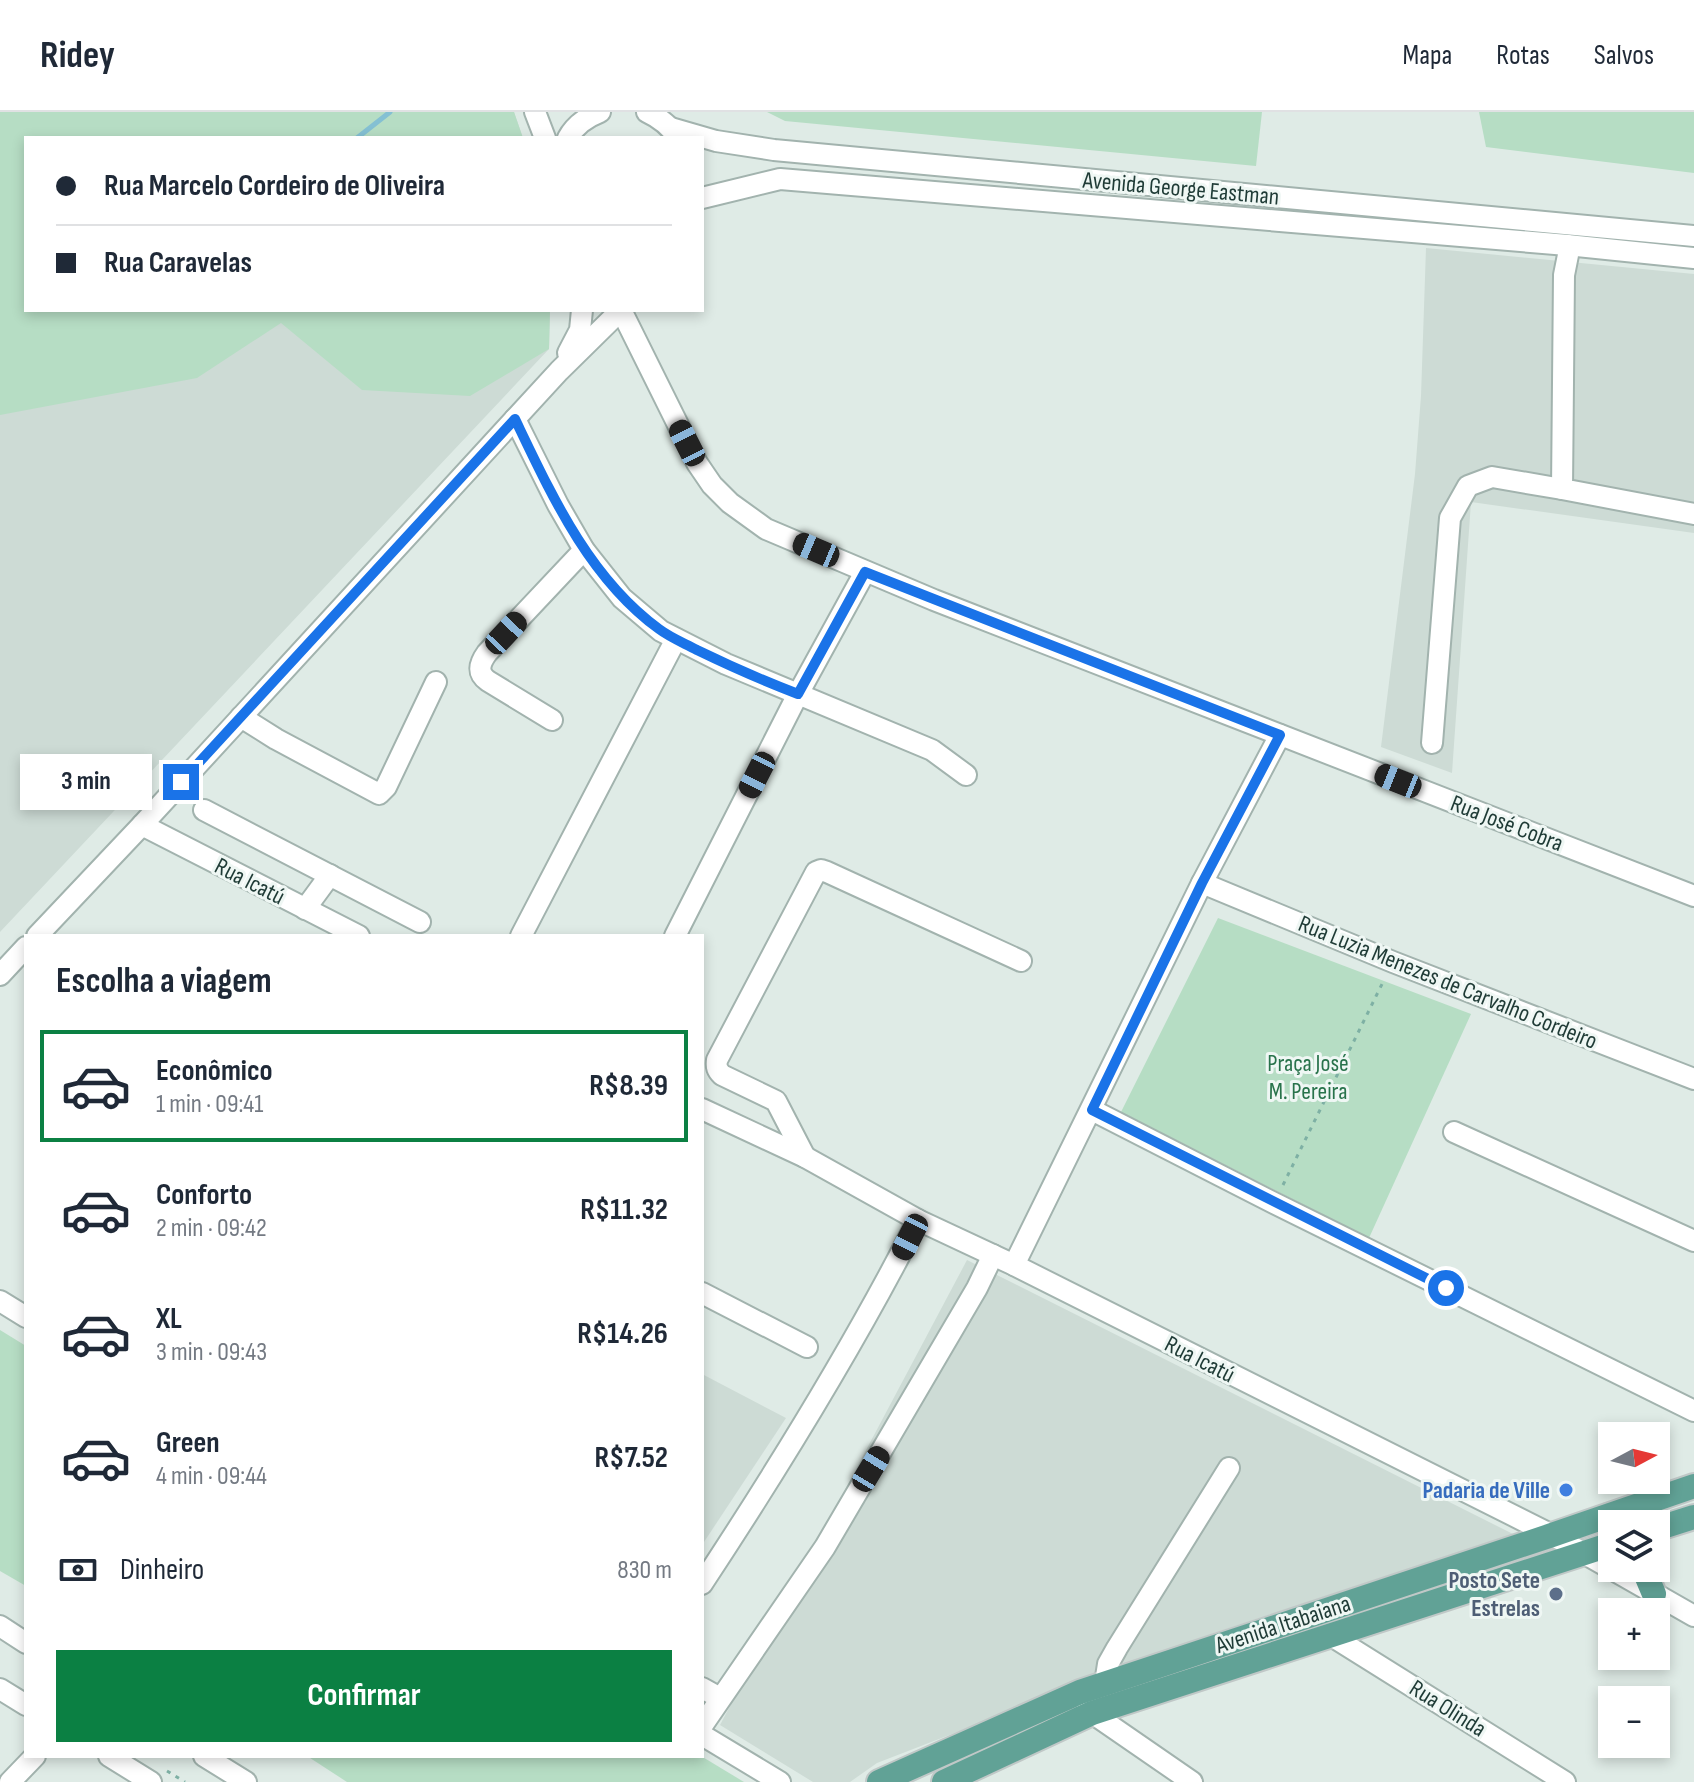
<!DOCTYPE html>
<html lang="pt">
<meta charset="utf-8">
<style>
:root{--surface:#fff;--page:#f6f6f7;--text:#1f2937;--muted:#747a83;--line:#e0e1e3;--accent:#0b8043}
body{margin:0;font-family:"Sofia Sans Condensed",sans-serif;background:var(--page);color:var(--text);height:100vh;display:flex;flex-direction:column;font-size:30px;white-space:nowrap}
*{box-sizing:border-box;margin:0}
p{font-size:26px;color:var(--muted)}
.icon{flex:none;width:44px;height:44px;fill:none;stroke:currentColor;stroke-width:2;stroke-linecap:round;stroke-linejoin:round}
.map{position:relative;flex:1;overflow:hidden}
.drawer{position:absolute;left:24px;top:822px;width:680px;height:824px;display:flex;flex-direction:column;background:var(--surface);border-radius:0px;box-shadow:0 4px 12px #0003}
.drawer>*{flex:none}
.hud{position:absolute;left:24px;top:24px;width:680px;height:176px;border-radius:0px;box-shadow:0 4px 12px #0003;display:grid;align-content:center;height:176px;padding:0 32px;background:var(--surface)}
.needle{width:52px;rotate:83deg}
.controls{position:absolute;left:1598px;top:1310px;display:grid;gap:16px}
.controls a{display:grid;place-items:center;width:72px;height:72px;border-radius:0px;background:var(--surface);box-shadow:0 4px 12px #0003;font-size:40px}
.end{position:absolute;width:36px;height:36px;margin:-18px;border:10px solid #1a73e8;background:#fff;box-shadow:0 0 0 4px #fff}
.from{border-radius:50%}
.bubble{position:absolute;height:56px;border-radius:0px;background:var(--surface);box-shadow:0 4px 12px #0003;font-size:26px;font-weight:700;line-height:56px;text-align:center}
.car{position:absolute;width:24px;height:48px;margin:-24px -12px;border-radius:10px;box-shadow:0 0 6px 2px #0007;background:linear-gradient(#222 24%,#8ab4d8 0 40%,#222 0 76%,#8ab4d8 0 86%,#222 0)}
.hud b{display:flex;align-items:center;gap:28px;height:76px;font-size:30px}
.hud b+b{border-top:2px solid var(--line)}
.hud i{width:20px;height:20px;background:var(--text)}
ul{padding:0;list-style:none}
li{display:flex;align-items:center;gap:24px;height:112px;margin:0 16px 12px;padding:0 16px;border:4px solid transparent;border-radius:0px}
li div{flex:1}
li b{display:block;font-size:30px}
li em{font-style:normal;font-weight:700}
li.active{border-color:var(--accent)}
li>.icon{width:72px;height:72px;stroke-width:1.5}
h2{padding:0 32px;font-size:36px;line-height:96px}
.pay{display:flex;align-items:center;gap:20px;height:88px;padding:0 32px;font-size:30px}
.pay p{margin-inline-start:auto}
.primary-button{display:flex;gap:16px;margin-top:auto;padding:16px 32px}
.primary-button a{flex:1;height:92px;border-radius:0px;background:var(--accent);color:#fff;font-size:32px;font-weight:700;line-height:92px;text-align:center}
header{display:flex;align-items:center;gap:48px;box-sizing:border-box;height:112px;padding:0 40px;background:var(--surface);border-bottom:2px solid var(--line)}
header strong{font-size:38px}
nav{display:flex;gap:44px;margin-inline-start:auto;font-size:28px}
.map>svg:first-child{display:block}
.built{fill:#cddbd5}
.green{fill:#b6ddc4}
.lines{fill:none;stroke-linecap:round;stroke-linejoin:round}
.stream{stroke:#84c0d3;stroke-width:5}
.minor-casing{stroke:#a2b3ae;stroke-width:24}
.major-casing{stroke:#c0c8c7;stroke-width:28}
.path{stroke:#7eb0a4;stroke-width:3;stroke-dasharray:4 6;stroke-linecap:butt}
.minor{stroke:#fff;stroke-width:20}
.major{stroke:#61a296;stroke-width:24}
.route{stroke:#1a73e8;stroke-width:10}
.shop-dot{fill:#3f7fe0;stroke:#eff7f4;stroke-width:3}
.service-dot{fill:#5c6f8a;stroke:#eff7f4;stroke-width:3}
.labels{text-anchor:middle;stroke-width:6;stroke-linejoin:round;paint-order:stroke}
.street-label{font-size:24px;fill:#1f3b36;stroke:#eff7f4}
.park-label{font-size:24px;fill:#28734b;stroke:#eff7f4}
.shop-label{font-size:24px;font-weight:bold;fill:#366cbe;stroke:#eff7f4;text-anchor:end}
.service-label{font-size:24px;font-weight:bold;fill:#4e5e75;stroke:#eff7f4;text-anchor:end}
</style>
<header>
<strong>Ridey</strong>
<nav><a>Mapa</a><a>Rotas</a><a>Salvos</a></nav>
</header>
<div class="map">
<svg width="1694" height="1670" viewBox="0 0 1694 1670">
<rect width="100%" height="100%" fill="#dfebe6"/>
<g class="built">
<path d="M 0,0 L 514,0 L 523,26 L 26,26 L 26,198 L 550,198 L 549,237 L 0,820 Z"/>
<path d="M 1426,136 L 1694,162 L 1694,421 L 1471,390 L 1452,661 L 1381,635 L 1415,362 L 1421,284 Z"/>
<path d="M 967,1148 L 1513,1422 L 1214,1521 L 877,1651 L 850,1670 L 813,1670 L 720,1613 Z"/>
<path d="M 702,1262 L 786,1306 L 702,1433 Z"/>
</g>
<g class="green">
<path d="M 0,0 L 514,0 L 523,26 L 26,26 L 26,198 L 550,198 L 549,237 L 470,284 L 362,278 L 281,211 L 197,266 L 0,303 Z"/>
<path d="M 767,0 L 1262,0 L 1256,54 L 785,9 Z"/>
<path d="M 1479,0 L 1694,0 L 1694,61 L 1486,35 Z"/>
<path d="M 1218,806 L 1471,902 L 1369,1126 L 1121,1000 Z"/>
<path d="M 0,1218 L 26,1234 L 26,1474 L 0,1459 Z"/>
<path d="M 307,1644 L 701,1644 L 744,1670 L 347,1670 Z"/>
</g>
<g class="lines">
<path class="stream" d="M 357,26 L 390,0"/>
<defs>
<g id="minor">
<path d="M 535,0 L 545,26"/>
<path d="M 647,0 C 660,6 670,14 678,26"/>
<path d="M 671,16 L 716,29 L 774,38 L 1694,124"/>
<path d="M 568,26 C 575,13 587,5 600,0"/>
<path d="M 702,86 L 780,67 L 1567,133 L 1694,146"/>
<path d="M 1567,133 L 1568,143 L 1564,163 L 1562,377 L 1694,402"/>
<path d="M 621,198 L 697,351 L 712,373 L 730,391 L 766,417 L 934,488 L 1694,784"/>
<path d="M 568,241 L 580,218 L 582,198"/>
<path d="M 515,307 L 558,393 L 584,438 L 622,486 L 661,519 L 726,552 L 932,638 L 966,663"/>
<path d="M 241,605 L 276,627 L 379,682 L 386,675 L 436,570"/>
<path d="M 552,608 L 488,569 C 477,561 479,552 487,541 L 584,438"/>
<path d="M 1432,631 L 1450,406 L 1468,374 L 1492,365 L 1562,377"/>
<path d="M 204,698 L 420,810"/>
<path d="M 142,713 L 359,824"/>
<path d="M 1202,771 L 1393,850 L 1694,967"/>
<path d="M 305,797 L 330,763"/>
<path d="M 37,824 L 142,713 L 559,259 L 621,198"/>
<path d="M 521,824 L 676,527"/>
<path d="M 675,824 L 798,582 L 865,460"/>
<path d="M 0,863 L 26,835"/>
<path d="M 702,997 L 805,1045 L 918,1108 L 1014,1153 L 1552,1423 L 1694,1504"/>
<path d="M 1092,998 L 1274,1091 L 1694,1299"/>
<path d="M 1454,1020 L 1694,1129"/>
<path d="M 805,1045 L 776,989 L 722,963 C 717,958 716,955 717,948 L 816,760 L 821,758 L 827,760 L 1021,849"/>
<path d="M 1014,1153 L 1202,771 L 1280,623"/>
<path d="M 702,1181 L 807,1235"/>
<path d="M 0,1189 L 26,1205"/>
<path d="M 702,1472 C 779,1355 854,1234 918,1108"/>
<path d="M 0,1514 L 26,1531"/>
<path d="M 1330,1523 L 1565,1670"/>
<path d="M 1105,1571 L 1108,1552 L 1117,1536 L 1229,1356"/>
<path d="M 702,1576 L 720,1586"/>
<path d="M 0,1577 L 26,1593"/>
<path d="M 1087,1592 L 1092,1601 L 1192,1670"/>
<path d="M 702,1614 L 825,1435 L 977,1176 L 993,1143"/>
<path d="M 702,1623 L 780,1670"/>
<path d="M 109,1644 L 151,1670"/>
<path d="M 204,1644 L 246,1670"/>
<path d="M 10,1670 L 35,1644"/>
</g>
<g id="major">
<path d="M 1656,1417 L 1694,1405"/>
<path d="M 1643,1456 L 1654,1482"/>
<path d="M 879,1670 L 1080,1580 L 1552,1423 L 1694,1374"/>
<path d="M 944,1670 L 1092,1601 L 1612,1432"/>
</g>
</defs>
<use href="#minor" class="minor-casing"/>
<use href="#major" class="major-casing"/>
<g class="path">
<path d="M 1283,1073 L 1384,868"/>
<path d="M 167,1659 L 185,1670"/>
</g>
<use href="#minor" class="minor"/>
<use href="#major" class="major"/>
</g>
<g class="lines">
<path class="route" d="M 181,670 L 515,307 C 552,384 589,466 659,517 C 671,526 684,531 697,538 C 730,554 764,569 798,582 L 865,460 L 1280,623 L 1202,771 L 1092,998 L 1446,1176"/>
</g>
<circle class="shop-dot" cx="1566" cy="1378" r="8"/>
<circle class="service-dot" cx="1556" cy="1482" r="8"/>
<g class="labels">
<g class="street-label">
<text transform="translate(1181 76) rotate(5)" y="8">Avenida George Eastman</text>
<text transform="translate(1507 711) rotate(21)" y="8">Rua José Cobra</text>
<text transform="translate(250 769) rotate(27)" y="8">Rua Icatú</text>
<text transform="translate(1448 870) rotate(22)" y="8">Rua Luzia Menezes de Carvalho Cordeiro</text>
<text transform="translate(1200 1247) rotate(27)" y="8">Rua Icatú</text>
<text transform="translate(1283 1512) rotate(-18)" y="8">Avenida Itabaiana</text>
<text transform="translate(1448 1596) rotate(32)" y="8">Rua Olinda</text>
</g>
<g class="park-label">
<text x="1308" y="959">Praça José<tspan x="1308" dy="28">M. Pereira</tspan></text>
</g>
<g class="shop-label">
<text x="1550" y="1386">Padaria de Ville</text>
</g>
<g class="service-label">
<text x="1540" y="1476">Posto Sete<tspan x="1540" dy="28">Estrelas</tspan></text>
</g>
</g>
</svg>
<div class="controls">
<a><svg class="needle" viewBox="-14 -14 28 28"><path d="M0-13l5 13h-10z" fill="#e53935"/><path d="M0 13l5-13h-10z" fill="#747a83"/></svg></a>
<a><svg class="icon" aria-label="layers" viewBox="0 0 24 24"><path d="M12 4l9 5-9 5-9-5zM3 14l9 5 9-5"/></svg></a>
<a>+</a>
<a>−</a>
</div>
<i class="end from" style="left:1446px;top:1176px"></i>
<i class="end" style="left:181px;top:670px"></i>
<div class="bubble" style="left:20px;top:642px;width:132px">3 min</div>
<i class="car" style="left:687px;top:331px;rotate:333deg"></i>
<i class="car" style="left:816px;top:438px;rotate:293deg"></i>
<i class="car" style="left:506px;top:521px;rotate:43deg"></i>
<i class="car" style="left:757px;top:663px;rotate:207deg"></i>
<i class="car" style="left:1398px;top:669px;rotate:292deg"></i>
<i class="car" style="left:910px;top:1125px;rotate:207deg"></i>
<i class="car" style="left:871px;top:1357px;rotate:31deg"></i>
<div class="hud">
<b><i class="from"></i>Rua Marcelo Cordeiro de Oliveira</b>
<b><i></i>Rua Caravelas</b>
</div>
<section class="drawer">
<h2>Escolha a viagem</h2>
<ul>
<li class="active"><svg class="icon" aria-label="car" viewBox="0 0 24 24"><path d="M5 17H2v-5l4-1 3-4h7l3 4 3 1v5h-3M9 17h6M6 11h13"/><circle cx="7" cy="17" r="2"/><circle cx="17" cy="17" r="2"/></svg><div><b>Econômico</b><p>1 min · 09:41</p></div><em>R$8.39</em></li>
<li><svg class="icon" aria-label="car" viewBox="0 0 24 24"><path d="M5 17H2v-5l4-1 3-4h7l3 4 3 1v5h-3M9 17h6M6 11h13"/><circle cx="7" cy="17" r="2"/><circle cx="17" cy="17" r="2"/></svg><div><b>Conforto</b><p>2 min · 09:42</p></div><em>R$11.32</em></li>
<li><svg class="icon" aria-label="car" viewBox="0 0 24 24"><path d="M5 17H2v-5l4-1 3-4h7l3 4 3 1v5h-3M9 17h6M6 11h13"/><circle cx="7" cy="17" r="2"/><circle cx="17" cy="17" r="2"/></svg><div><b>XL</b><p>3 min · 09:43</p></div><em>R$14.26</em></li>
<li><svg class="icon" aria-label="car" viewBox="0 0 24 24"><path d="M5 17H2v-5l4-1 3-4h7l3 4 3 1v5h-3M9 17h6M6 11h13"/><circle cx="7" cy="17" r="2"/><circle cx="17" cy="17" r="2"/></svg><div><b>Green</b><p>4 min · 09:44</p></div><em>R$7.52</em></li>
</ul>
<div class="pay"><svg class="icon" aria-label="cash" viewBox="0 0 24 24"><path d="M3 7h18v10H3z"/><circle cx="12" cy="12" r="2"/></svg>Dinheiro<p>830 m</p></div>
<div class="primary-button"><a>Confirmar</a></div>
</section>
</div>
